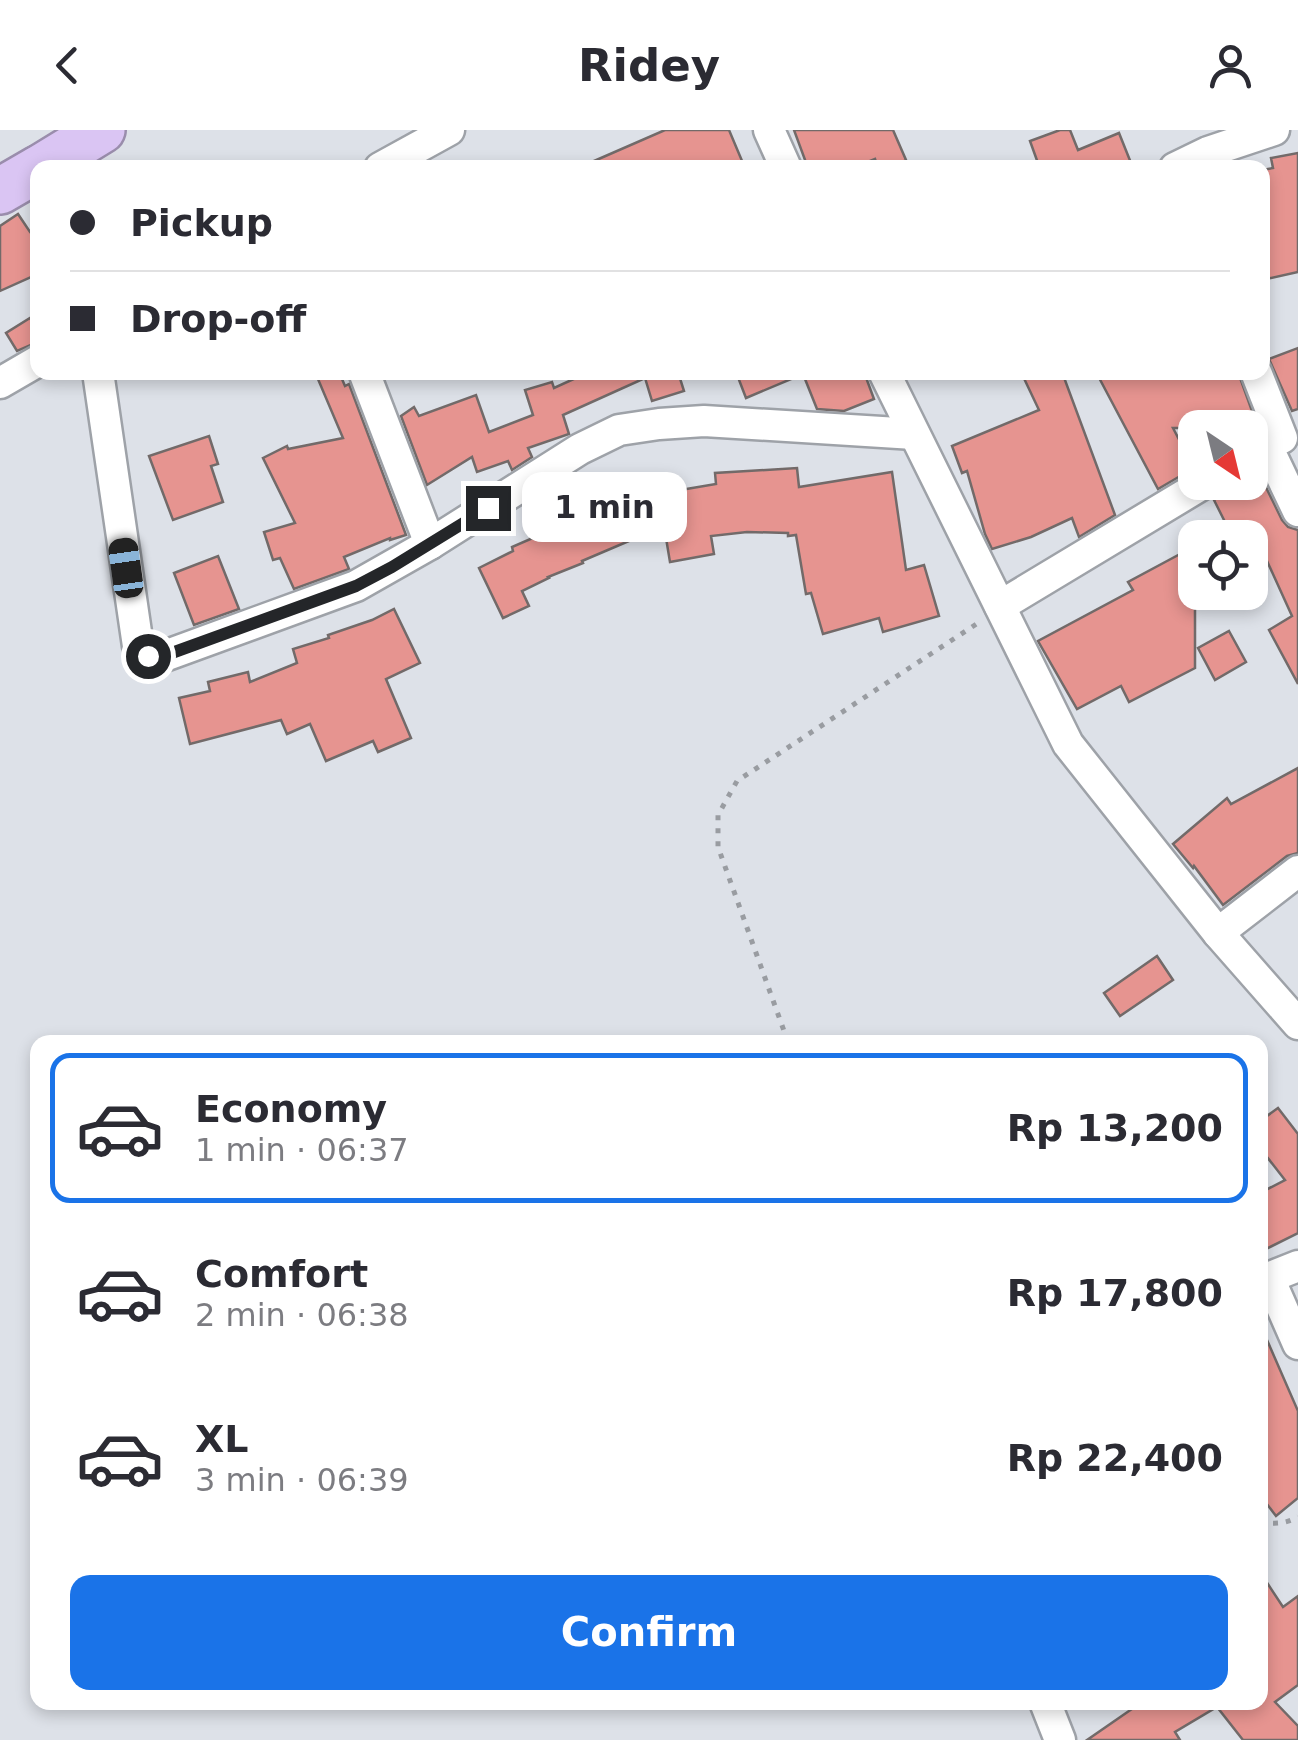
<!DOCTYPE html>
<meta charset="utf-8">
<style>
:root{--surface:#fff;--page:#f2f2f3;--text:#2b2b33;--muted:#7c7c81;--line:#e1e1e2;--accent:#1a73e8}
body{margin:0;font-family:"DejaVu Sans",sans-serif;background:var(--page);color:var(--text);height:100vh;display:flex;flex-direction:column;font-size:38px;white-space:nowrap}
*{box-sizing:border-box;margin:0}
p{font-size:32px;color:var(--muted)}
.icon{flex:none;width:55px;height:55px;fill:none;stroke:currentColor;stroke-width:2;stroke-linecap:round;stroke-linejoin:round}
.map{position:relative;flex:1;overflow:hidden}
.drawer{position:absolute;left:30px;top:905px;width:1238px;height:675px;display:flex;flex-direction:column;background:var(--surface);border-radius:20px;box-shadow:0 5px 15px #0003}
.drawer>*{flex:none}
.guide{position:absolute;left:30px;top:30px;width:1240px;height:220px;border-radius:20px;box-shadow:0 5px 15px #0003;display:grid;align-content:center;height:220px;padding:0 40px;background:var(--surface)}
.needle{width:65px;rotate:145deg}
.controls{position:absolute;left:1178px;top:280px;display:grid;gap:20px}
.controls a{display:grid;place-items:center;width:90px;height:90px;border-radius:20px;background:var(--surface);box-shadow:0 5px 15px #0003;font-size:50px}
.end{position:absolute;width:45px;height:45px;margin:-22px;border:12px solid #242629;background:#fff;box-shadow:0 0 0 5px #fff}
.from{border-radius:50%}
.bubble{position:absolute;height:70px;border-radius:20px;background:var(--surface);box-shadow:0 5px 15px #0003;font-size:32px;font-weight:700;line-height:70px;text-align:center}
.car{position:absolute;width:30px;height:60px;margin:-30px -15px;border-radius:12px;box-shadow:0 0 8px 2px #0007;background:linear-gradient(#222 24%,#8ab4d8 0 40%,#222 0 76%,#8ab4d8 0 86%,#222 0)}
.guide b{display:flex;align-items:center;gap:35px;height:95px;font-size:38px}
.guide b+b{border-top:2px solid var(--line)}
.guide i{width:25px;height:25px;background:var(--text)}
ul{padding:18px 0 0;list-style:none}
li{display:flex;align-items:center;gap:30px;height:150px;margin:0 20px 15px;padding:0 20px;border:5px solid transparent;border-radius:20px}
li div{flex:1}
li b{display:block;font-size:38px}
li em{font-style:normal;font-weight:700}
li.selected{border-color:var(--accent)}
li>.icon{width:90px;height:90px;stroke-width:1.5}
.cta{display:flex;gap:20px;margin-top:auto;padding:20px 40px}
.cta a{flex:1;height:115px;border-radius:20px;background:var(--accent);color:#fff;font-size:40px;font-weight:700;line-height:115px;text-align:center}
header{display:flex;justify-content:space-between;align-items:center;height:130px;padding:0 40px;background:var(--surface);font-size:45px;font-weight:700}
.map>svg:first-child{display:block}
.building{fill:#e69490;stroke:#726a69;stroke-width:2.5}
.lines{fill:none;stroke-linecap:round;stroke-linejoin:round}
.minor-casing{stroke:#9ea2a8;stroke-width:35}
.highway-casing{stroke:#9a8dac;stroke-width:50}
.path{stroke:#999ca1;stroke-width:5;stroke-dasharray:5 8;stroke-linecap:butt}
.minor{stroke:#fff;stroke-width:30}
.highway{stroke:#dac5f3;stroke-width:45}
.route{stroke:#242629;stroke-width:12}
</style>
<header><svg class="icon" aria-label="back" viewBox="0 0 24 24"><path d="M15 5l-7 7 7 7"/></svg>Ridey<svg class="icon" aria-label="person" viewBox="0 0 24 24"><circle cx="12" cy="8" r="4"/><path d="M4 21q1-7 8-7t8 7"/></svg></header>
<div class="map">
<svg width="1298" height="1610" viewBox="0 0 1298 1610">
<rect width="100%" height="100%" fill="#dde1e8"/>
<g class="building">
<path d="M 665,0 L 729,0 L 745,38 L 578,38 Z"/>
<path d="M 794,0 L 893,0 L 906,30 L 890,38 L 878,38 L 875,29 L 853,38 L 808,38 Z"/>
<path d="M 1060,0 L 1070,0 L 1078,20 L 1119,3 L 1133,38 L 1038,38 L 1039,36 L 1030,11 Z"/>
<path d="M 1298,23 L 1298,142 L 1262,150 L 1262,40 L 1273,38 L 1271,28 Z"/>
<path d="M 18,84 L 30,102 L 38,98 L 38,144 L 0,161 L 0,96 Z"/>
<path d="M 30,188 L 38,201 L 38,212 L 17,221 L 6,203 Z"/>
<path d="M 1298,218 L 1298,279 L 1292,281 L 1269,229 Z"/>
<path d="M 315,242 L 339,242 L 345,256 L 349,254 L 406,405 L 390,410 L 390,408 L 344,427 L 349,439 L 294,459 L 280,428 L 273,430 L 264,402 L 295,393 L 263,328 L 287,316 L 288,319 L 343,308 Z"/>
<path d="M 589,242 L 678,242 L 684,261 L 652,271 L 645,248 L 563,285 L 569,304 L 528,318 L 532,327 L 512,340 L 508,331 L 477,342 L 472,327 L 427,355 L 401,286 L 414,277 L 419,286 L 476,265 L 489,302 L 533,285 L 525,260 L 552,252 L 554,258 Z"/>
<path d="M 736,242 L 864,242 L 874,269 L 844,281 L 817,279 L 803,244 L 746,268 Z"/>
<path d="M 1021,242 L 1062,242 L 1115,385 L 1079,407 L 1072,388 L 1031,407 L 992,419 L 985,404 L 967,341 L 962,343 L 952,316 L 1039,280 Z"/>
<path d="M 1096,242 L 1238,242 L 1257,295 L 1249,298 L 1173,298 L 1194,338 L 1158,359 Z"/>
<path d="M 209,306 L 218,334 L 211,336 L 223,372 L 173,390 L 149,326 Z"/>
<path d="M 797,338 L 799,357 L 892,342 L 906,440 L 924,435 L 939,486 L 883,502 L 879,488 L 823,504 L 811,463 L 806,464 L 796,405 L 788,406 L 788,403 L 747,402 L 711,406 L 714,424 L 670,432 L 664,396 L 582,431 L 583,433 L 548,447 L 549,448 L 522,461 L 529,476 L 503,488 L 479,438 L 513,421 L 512,417 L 542,404 L 540,397 L 576,383 L 572,372 L 604,359 L 603,355 L 631,344 L 639,367 L 716,354 L 715,343 Z"/>
<path d="M 1260,345 L 1282,390 L 1288,397 L 1298,400 L 1298,554 L 1269,500 L 1292,486 L 1262,420 L 1250,426 L 1250,408 L 1233,408 L 1214,370 L 1246,352 L 1250,352 L 1250,350 Z"/>
<path d="M 1195,416 L 1195,538 L 1129,572 L 1121,556 L 1077,579 L 1038,511 L 1133,460 L 1128,452 Z"/>
<path d="M 218,426 L 239,479 L 194,495 L 174,443 Z"/>
<path d="M 394,479 L 420,533 L 386,549 L 411,608 L 378,622 L 373,611 L 326,631 L 310,594 L 287,604 L 281,590 L 190,614 L 179,568 L 210,561 L 208,552 L 248,542 L 250,552 L 297,533 L 293,519 L 329,508 L 328,505 L 372,490 Z"/>
<path d="M 1229,501 L 1246,532 L 1215,550 L 1198,518 Z"/>
<path d="M 1298,638 L 1298,723 L 1287,726 L 1223,775 L 1194,736 L 1193,738 L 1173,714 L 1227,668 L 1231,674 Z"/>
<path d="M 1157,826 L 1173,850 L 1120,886 L 1104,863 Z"/>
<path d="M 1278,978 L 1298,1004 L 1298,1103 L 1260,1122 L 1260,1063 L 1285,1050 L 1260,1018 L 1260,991 Z"/>
<path d="M 1260,1194 L 1298,1281 L 1298,1368 L 1276,1386 L 1260,1365 Z"/>
<path d="M 1260,1442 L 1283,1477 L 1298,1466 L 1298,1555 L 1275,1572 L 1298,1596 L 1298,1610 L 1243,1610 L 1217,1577 L 1175,1602 L 1180,1610 L 1087,1610 L 1142,1572 L 1260,1572 Z"/>
</g>
<g class="lines">
<defs>
<g id="minor">
<path d="M 769,0 L 786,38"/>
<path d="M 380,38 L 449,0"/>
<path d="M 1175,38 L 1208,22 L 1274,0"/>
<path d="M 98,242 L 138,516 L 148,526 L 159,528 L 356,456 L 430,414 L 580,319 L 619,300 L 659,294 L 704,291 L 914,304"/>
<path d="M 364,242 L 430,414"/>
<path d="M 884,242 L 1068,614 L 1218,803 L 1298,894"/>
<path d="M 1256,242 L 1282,308"/>
<path d="M 0,253 L 38,231"/>
<path d="M 1267,316 L 1298,381"/>
<path d="M 1000,476 L 1206,352"/>
<path d="M 1218,803 L 1298,741"/>
<path d="M 1269,1148 L 1298,1214"/>
<path d="M 1260,1151 L 1298,1136"/>
<path d="M 1045,1572 L 1060,1610"/>
</g>
<g id="highway">
<path d="M 40,38 L 102,0"/>
<path d="M 0,61 L 38,39"/>
</g>
</defs>
<use href="#minor" class="minor-casing"/>
<use href="#highway" class="highway-casing"/>
<g class="path">
<path d="M 788,912 L 718,717 L 718,685 L 737,651 L 978,493"/>
<path d="M 1260,1392 C 1275,1394 1285,1394 1298,1387"/>
</g>
<use href="#minor" class="minor"/>
<use href="#highway" class="highway"/>
</g>
<g class="lines">
<path class="route" d="M 148,526 L 158,528 L 356,456 L 392,437 L 488,378"/>
</g>
</svg>
<div class="controls">
<a><svg class="needle" viewBox="-14 -14 28 28"><path d="M0-13l5 13h-10z" fill="#e53935"/><path d="M0 13l5-13h-10z" fill="#7c7c81"/></svg></a>
<a><svg class="icon" aria-label="locate" viewBox="0 0 24 24"><circle cx="12" cy="12" r="6"/><path d="M12 2v4M12 18v4M2 12h4M18 12h4"/></svg></a>
</div>
<i class="end from" style="left:148px;top:526px"></i>
<i class="end" style="left:488px;top:378px"></i>
<div class="bubble" style="left:522px;top:342px;width:165px">1 min</div>
<i class="car" style="left:126px;top:438px;rotate:352deg"></i>
<div class="guide">
<b><i class="from"></i>Pickup</b>
<b><i></i>Drop-off</b>
</div>
<section class="drawer">
<ul>
<li class="selected"><svg class="icon" aria-label="car" viewBox="0 0 24 24"><path d="M5 17H2v-5l4-1 3-4h7l3 4 3 1v5h-3M9 17h6M6 11h13"/><circle cx="7" cy="17" r="2"/><circle cx="17" cy="17" r="2"/></svg><div><b>Economy</b><p>1 min · 06:37</p></div><em>Rp 13,200</em></li>
<li><svg class="icon" aria-label="car" viewBox="0 0 24 24"><path d="M5 17H2v-5l4-1 3-4h7l3 4 3 1v5h-3M9 17h6M6 11h13"/><circle cx="7" cy="17" r="2"/><circle cx="17" cy="17" r="2"/></svg><div><b>Comfort</b><p>2 min · 06:38</p></div><em>Rp 17,800</em></li>
<li><svg class="icon" aria-label="car" viewBox="0 0 24 24"><path d="M5 17H2v-5l4-1 3-4h7l3 4 3 1v5h-3M9 17h6M6 11h13"/><circle cx="7" cy="17" r="2"/><circle cx="17" cy="17" r="2"/></svg><div><b>XL</b><p>3 min · 06:39</p></div><em>Rp 22,400</em></li>
</ul>
<div class="cta"><a>Confirm</a></div>
</section>
</div>
